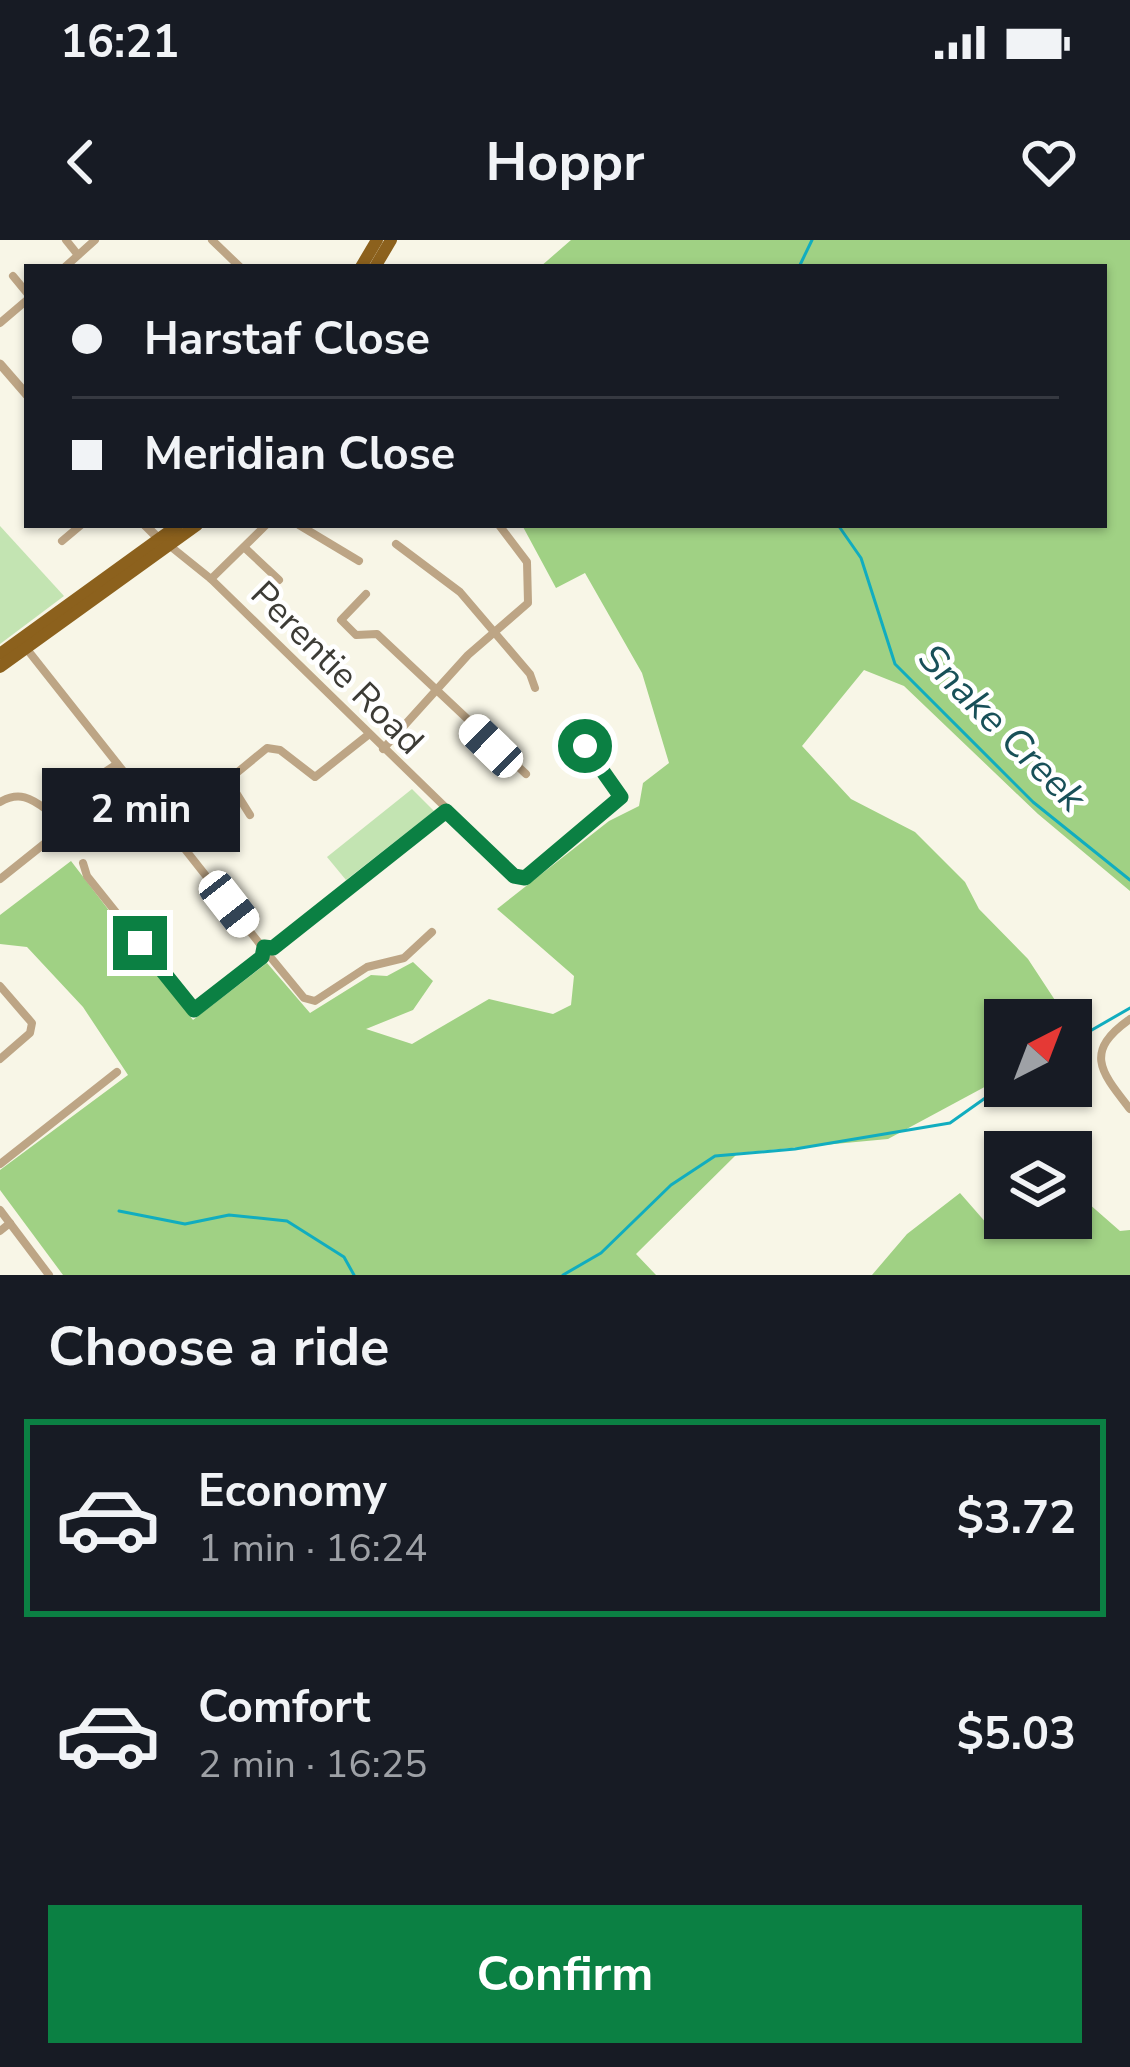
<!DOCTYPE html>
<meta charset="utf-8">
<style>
:root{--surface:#171b24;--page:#242831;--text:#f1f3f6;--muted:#9ea1a6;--line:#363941;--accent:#0b8043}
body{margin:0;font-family:"Nunito Sans",sans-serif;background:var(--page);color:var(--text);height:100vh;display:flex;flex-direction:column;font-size:45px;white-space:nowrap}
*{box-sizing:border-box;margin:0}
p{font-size:39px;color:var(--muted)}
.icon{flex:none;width:66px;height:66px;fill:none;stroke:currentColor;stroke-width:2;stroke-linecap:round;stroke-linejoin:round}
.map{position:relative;height:1035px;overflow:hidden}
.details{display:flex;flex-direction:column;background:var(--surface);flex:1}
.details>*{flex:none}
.top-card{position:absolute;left:24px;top:24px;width:1083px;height:264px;border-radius:0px;box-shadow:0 3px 9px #0004;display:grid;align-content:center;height:264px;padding:0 48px;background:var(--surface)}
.needle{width:78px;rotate:42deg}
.controls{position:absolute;left:984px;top:759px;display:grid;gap:24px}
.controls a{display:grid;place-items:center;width:108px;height:108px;border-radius:0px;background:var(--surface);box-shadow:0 3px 9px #0004;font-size:60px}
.end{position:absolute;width:54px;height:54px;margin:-27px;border:15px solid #0b8043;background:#fff;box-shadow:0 0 0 6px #fff}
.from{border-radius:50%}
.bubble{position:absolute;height:84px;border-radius:0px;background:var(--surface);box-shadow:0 3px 9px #0004;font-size:39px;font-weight:700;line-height:84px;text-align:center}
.car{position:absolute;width:36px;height:72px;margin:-36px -18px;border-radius:15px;box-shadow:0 0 9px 3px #0007;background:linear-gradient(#fff 24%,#345 0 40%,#fff 0 76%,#345 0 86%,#fff 0)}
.top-card b{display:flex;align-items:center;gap:42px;height:114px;font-size:45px}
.top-card b+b{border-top:3px solid var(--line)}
.top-card i{width:30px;height:30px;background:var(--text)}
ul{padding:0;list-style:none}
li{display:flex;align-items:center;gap:36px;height:198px;margin:0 24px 18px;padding:0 24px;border:6px solid transparent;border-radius:0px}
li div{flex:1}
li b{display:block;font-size:45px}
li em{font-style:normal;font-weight:700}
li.on{border-color:var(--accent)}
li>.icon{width:108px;height:108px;stroke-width:1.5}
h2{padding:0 48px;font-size:54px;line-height:144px}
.button{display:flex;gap:24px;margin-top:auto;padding:24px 48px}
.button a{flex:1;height:138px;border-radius:0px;background:var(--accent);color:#fff;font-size:48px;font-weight:700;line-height:138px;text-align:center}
.status{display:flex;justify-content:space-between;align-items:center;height:84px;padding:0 60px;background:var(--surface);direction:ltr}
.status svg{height:33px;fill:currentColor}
header{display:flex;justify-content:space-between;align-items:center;height:156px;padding:0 48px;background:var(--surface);font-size:54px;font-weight:700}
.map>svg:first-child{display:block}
.green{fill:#c3e4b2}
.forest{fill:#a0d184}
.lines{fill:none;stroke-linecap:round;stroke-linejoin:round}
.stream{stroke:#11adbf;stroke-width:3}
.minor{stroke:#bda585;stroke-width:8}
.tertiary{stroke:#bda585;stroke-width:9}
.primary{stroke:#8c611d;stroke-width:12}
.route{stroke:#0b8043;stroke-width:15}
.labels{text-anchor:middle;stroke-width:9;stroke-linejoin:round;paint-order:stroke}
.street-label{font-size:36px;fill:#3c3b35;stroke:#fff}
.water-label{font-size:39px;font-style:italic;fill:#185058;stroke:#fff}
</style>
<div class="status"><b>16:21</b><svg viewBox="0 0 49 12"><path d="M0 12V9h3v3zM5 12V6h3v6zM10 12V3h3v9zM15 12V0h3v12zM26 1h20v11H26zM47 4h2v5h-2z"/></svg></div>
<header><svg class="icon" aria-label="back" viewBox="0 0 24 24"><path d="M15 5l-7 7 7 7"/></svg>Hoppr<svg class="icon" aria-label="heart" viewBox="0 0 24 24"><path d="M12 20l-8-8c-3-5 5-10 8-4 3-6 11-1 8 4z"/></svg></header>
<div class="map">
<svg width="1130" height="1035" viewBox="0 0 1130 1035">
<rect width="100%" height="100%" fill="#f8f6e7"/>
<g class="green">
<path d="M 0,286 L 64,356 L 0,404 Z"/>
<path d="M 412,549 L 434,571 L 346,640 L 327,617 Z"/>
</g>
<g class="forest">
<path d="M 571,0 L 1130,0 L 1130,651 L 1038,574 L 904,446 L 864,430 L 802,506 L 851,559 L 915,592 L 965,642 L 979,669 L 1028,719 L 1068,780 L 1005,780 L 1005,836 L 888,899 L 738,913 L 636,1014 L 656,1035 L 63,1035 L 0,950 L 0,930 L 128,835 L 83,767 L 27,707 L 0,704 L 0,675 L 71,621 L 193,780 L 267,723 L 310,773 L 371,735 L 387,736 L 413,722 L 433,741 L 413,770 L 366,789 L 412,804 L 489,759 L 553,774 L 571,765 L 574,736 L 497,669 L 609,581 L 639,566 L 643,543 L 669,523 L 642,433 L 585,333 L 556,348 L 522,285 L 1104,285 L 1104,27 L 540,27 Z"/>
<path d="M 1080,918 L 1090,930 L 1088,963 L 1120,991 L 1130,990 L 1130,1035 L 872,1035 L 907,994 L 960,953 L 988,985 L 1005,975 L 1071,978 L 1071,920 Z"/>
</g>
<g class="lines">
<g class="stream">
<path d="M 799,27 L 812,0"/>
<path d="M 838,285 L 861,318 L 895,424 L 1033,562 L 1130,640"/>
<path d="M 1071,802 L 1130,768"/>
<path d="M 119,971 L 185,984 L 229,975 L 287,981 L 344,1017 L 354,1035"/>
<path d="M 563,1035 L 601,1013 L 671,945 L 715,916 L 795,909 L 950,883 L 1005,844"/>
</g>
<g class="minor">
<path d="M 66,0 L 78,15"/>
<path d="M 212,0 L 240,27"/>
<path d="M 65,27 L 95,0"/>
<path d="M 13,36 L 27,53"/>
<path d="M 0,83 L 27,60"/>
<path d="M 299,285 L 359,321"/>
<path d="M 62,301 L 81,285"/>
<path d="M 396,304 L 460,352 L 530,434 L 535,448"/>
<path d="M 170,306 L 211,339 L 518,638 L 544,623 L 621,557 L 569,489"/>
<path d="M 245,308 L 279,340"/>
<path d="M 211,339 L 266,285"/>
<path d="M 366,354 L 341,380 L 356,395 L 377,394 L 526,534"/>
<path d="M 26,408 L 263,708"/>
<path d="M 383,509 L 468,415 L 528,363 L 527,322 L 499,285"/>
<path d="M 0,562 C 19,551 31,558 47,570 L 49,600 L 0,639"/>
<path d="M 47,570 L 117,524"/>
<path d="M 250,575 L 228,540 L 267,508 L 280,510 L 315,537 L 368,495"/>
<path d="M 83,623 L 87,636 L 194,770 L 262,717"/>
<path d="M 273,708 L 446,571"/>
<path d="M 272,719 L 304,758 L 315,761 L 367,727 L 404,718 L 432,692"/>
<path d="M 0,746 L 32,783 L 30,793 L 0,819"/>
<path d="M 1130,779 C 1083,812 1101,832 1130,869"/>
<path d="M 0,924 L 117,832"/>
<path d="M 0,970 L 49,1035"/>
<path d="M 0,991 L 10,983"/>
</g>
<g class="tertiary">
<path d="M 0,124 L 27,155"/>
<path d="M 145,285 L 160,300"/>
</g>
<g class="primary">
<path d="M 361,27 L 377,0"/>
<path d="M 375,27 L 391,0"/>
<path d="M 0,414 L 178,285"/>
<path d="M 0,427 L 197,285"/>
</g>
</g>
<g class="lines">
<path class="route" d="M 140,703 L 194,770 L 262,717 L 264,707 L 273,708 L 446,571 L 514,636 L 525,638 L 621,557 L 585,506"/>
</g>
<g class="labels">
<g class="street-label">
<text transform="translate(338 427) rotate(45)" y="13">Perentie Road</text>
</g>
<g class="water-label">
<text transform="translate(1003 487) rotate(45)" y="14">Snake Creek</text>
</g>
</g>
</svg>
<div class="controls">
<a><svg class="needle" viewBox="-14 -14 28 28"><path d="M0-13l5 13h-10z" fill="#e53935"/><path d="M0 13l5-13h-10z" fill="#9ea1a6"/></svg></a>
<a><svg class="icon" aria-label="layers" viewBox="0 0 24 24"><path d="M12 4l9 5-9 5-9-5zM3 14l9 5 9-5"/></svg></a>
</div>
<i class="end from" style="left:585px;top:506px"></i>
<i class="end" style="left:140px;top:703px"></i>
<div class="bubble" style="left:42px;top:528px;width:198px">2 min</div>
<i class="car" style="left:491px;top:506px;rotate:314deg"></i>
<i class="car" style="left:229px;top:664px;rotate:142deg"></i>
<div class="top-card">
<b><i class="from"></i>Harstaf Close</b>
<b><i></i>Meridian Close</b>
</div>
</div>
<section class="details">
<h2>Choose a ride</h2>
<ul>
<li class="on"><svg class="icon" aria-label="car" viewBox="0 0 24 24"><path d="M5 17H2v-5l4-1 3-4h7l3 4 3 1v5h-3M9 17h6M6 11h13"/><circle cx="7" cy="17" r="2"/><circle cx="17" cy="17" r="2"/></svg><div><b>Economy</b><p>1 min · 16:24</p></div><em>$3.72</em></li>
<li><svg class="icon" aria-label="car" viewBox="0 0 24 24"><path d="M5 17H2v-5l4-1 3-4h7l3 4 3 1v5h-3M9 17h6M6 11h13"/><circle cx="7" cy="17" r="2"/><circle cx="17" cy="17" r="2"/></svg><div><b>Comfort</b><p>2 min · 16:25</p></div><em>$5.03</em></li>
</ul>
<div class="button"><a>Confirm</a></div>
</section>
